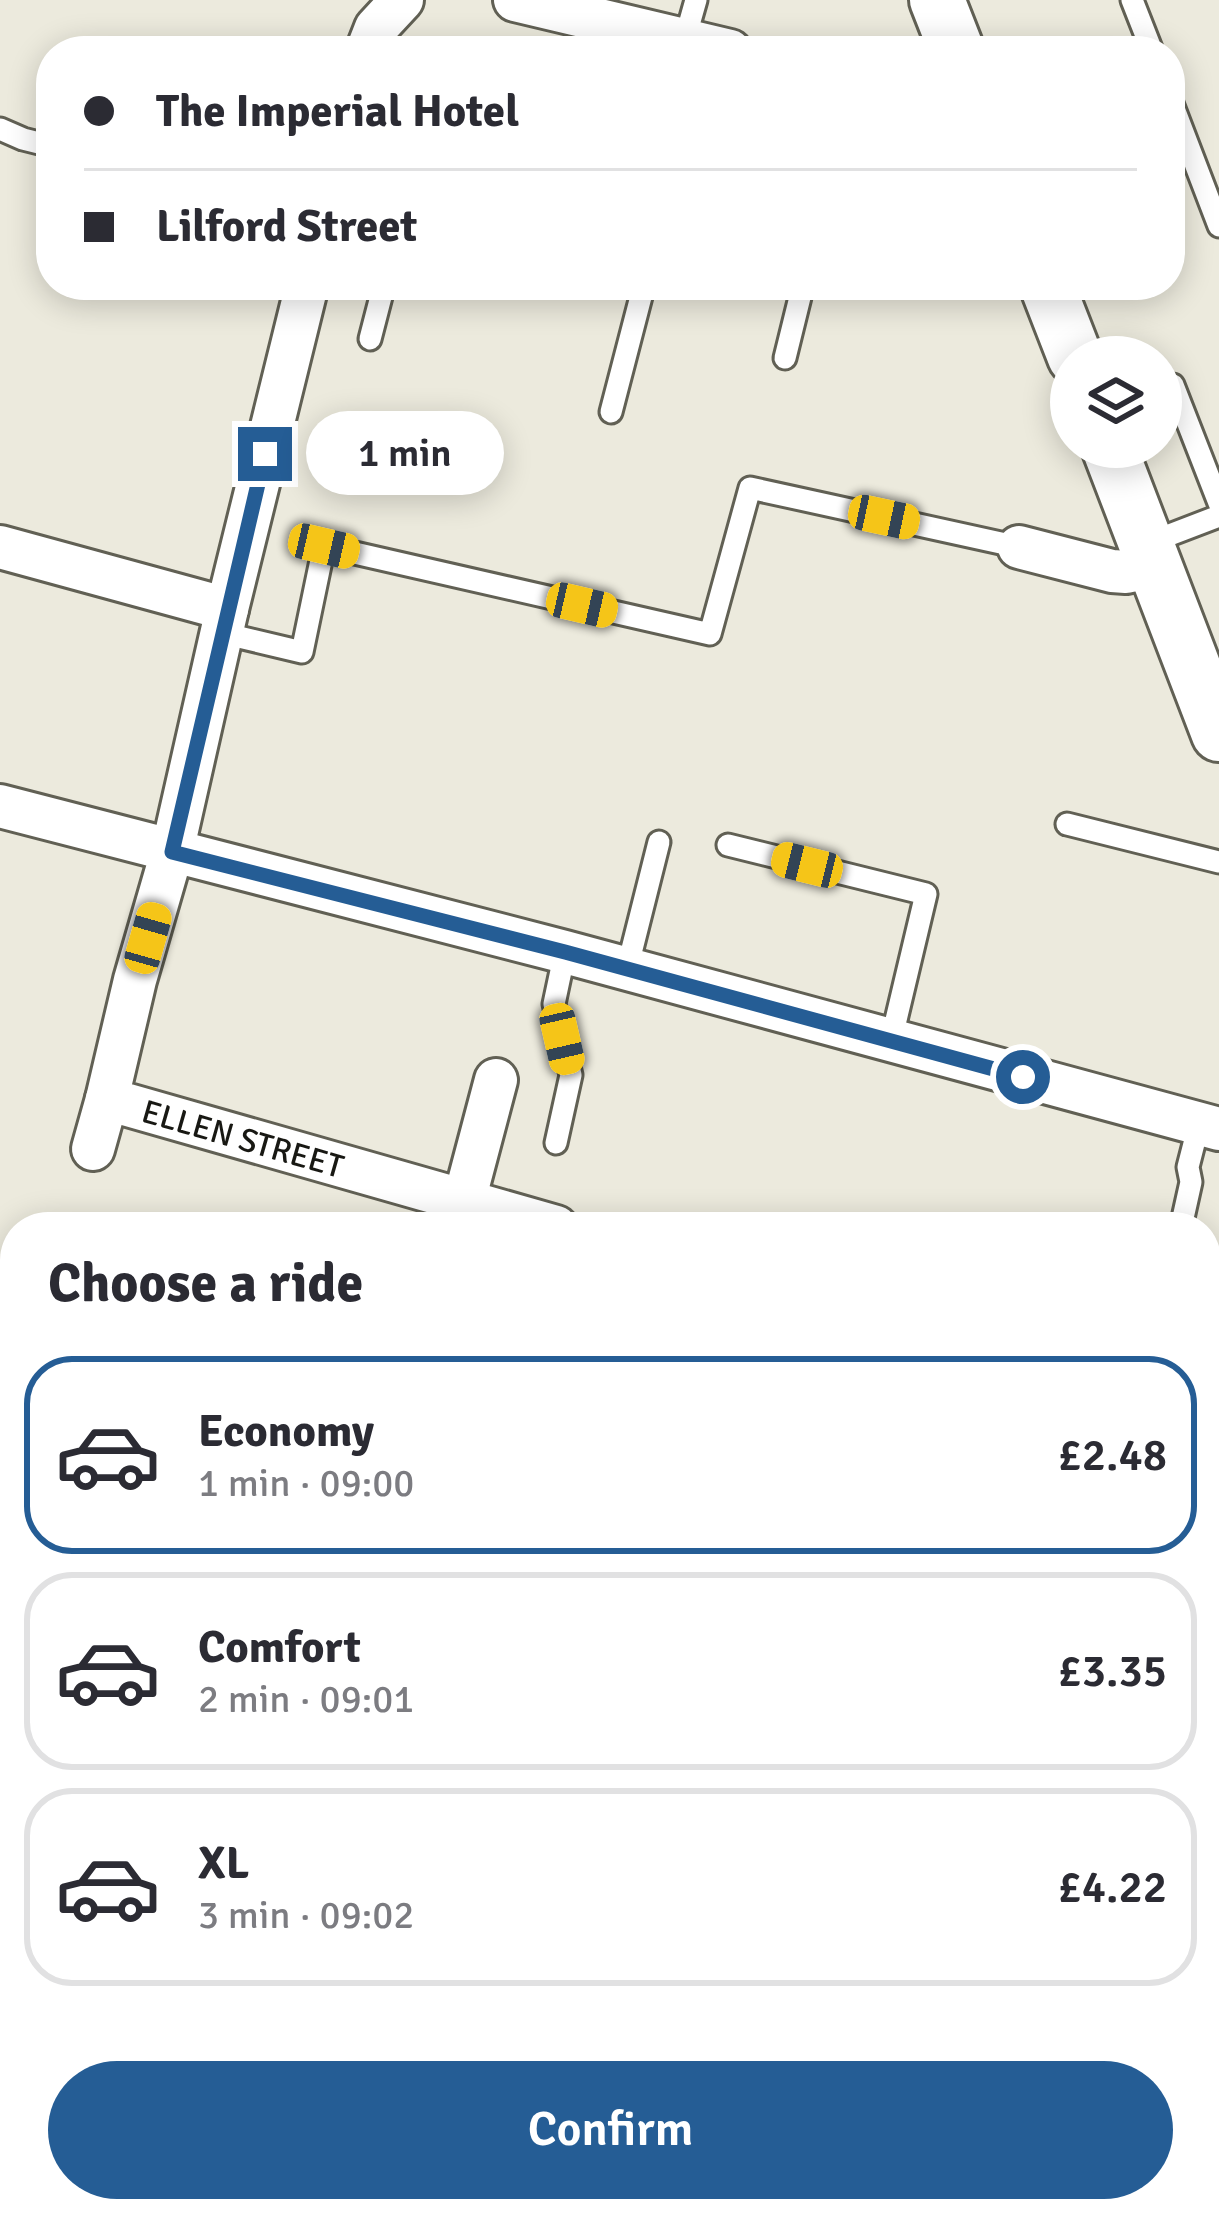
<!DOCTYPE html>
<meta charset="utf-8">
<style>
:root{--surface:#fff;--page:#f7f7f7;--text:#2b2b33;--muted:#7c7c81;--line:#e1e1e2;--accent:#255d95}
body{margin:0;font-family:Signika,sans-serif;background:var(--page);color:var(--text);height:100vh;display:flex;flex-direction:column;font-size:45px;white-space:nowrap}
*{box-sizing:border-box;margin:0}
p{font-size:39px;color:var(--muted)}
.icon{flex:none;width:66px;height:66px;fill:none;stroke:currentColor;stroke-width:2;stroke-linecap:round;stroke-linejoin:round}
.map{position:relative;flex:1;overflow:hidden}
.side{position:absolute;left:0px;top:1212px;width:1221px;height:1011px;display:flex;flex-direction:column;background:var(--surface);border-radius:48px 48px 0 0;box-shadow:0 6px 30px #0003}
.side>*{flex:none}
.top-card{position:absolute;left:36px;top:36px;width:1149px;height:264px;border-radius:48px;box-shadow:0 6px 30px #0003;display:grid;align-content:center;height:264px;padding:0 48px;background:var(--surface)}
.controls{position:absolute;left:1050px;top:336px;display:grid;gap:24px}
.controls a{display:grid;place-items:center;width:132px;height:132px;border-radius:50%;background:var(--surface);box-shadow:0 6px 30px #0003;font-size:60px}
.end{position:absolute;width:54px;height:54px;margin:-27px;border:15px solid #255d95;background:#fff;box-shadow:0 0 0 6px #fff}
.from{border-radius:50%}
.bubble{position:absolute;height:84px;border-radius:42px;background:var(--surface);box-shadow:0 6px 30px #0003;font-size:39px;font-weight:600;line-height:84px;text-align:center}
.car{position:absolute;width:36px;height:72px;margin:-36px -18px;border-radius:15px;box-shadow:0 0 9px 3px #0007;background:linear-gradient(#f5c518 24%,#345 0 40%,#f5c518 0 76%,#345 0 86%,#f5c518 0)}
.top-card b{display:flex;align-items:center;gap:42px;height:114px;font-size:45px}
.top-card b+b{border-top:3px solid var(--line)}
.top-card i{width:30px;height:30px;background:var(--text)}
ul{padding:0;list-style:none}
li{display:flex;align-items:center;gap:36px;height:198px;margin:0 24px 18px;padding:0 24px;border:6px solid var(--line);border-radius:48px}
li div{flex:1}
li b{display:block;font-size:45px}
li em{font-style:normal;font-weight:600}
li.on{border-color:var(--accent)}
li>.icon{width:108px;height:108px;stroke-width:1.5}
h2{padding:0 48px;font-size:54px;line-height:144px}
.action{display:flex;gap:24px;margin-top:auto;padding:24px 48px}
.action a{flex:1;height:138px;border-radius:72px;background:var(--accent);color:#fff;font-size:48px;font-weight:600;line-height:138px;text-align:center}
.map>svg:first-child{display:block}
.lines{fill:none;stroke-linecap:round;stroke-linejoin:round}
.service-casing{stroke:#616054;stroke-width:27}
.minor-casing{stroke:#616054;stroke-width:48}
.tertiary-casing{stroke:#616054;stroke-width:60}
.service{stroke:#fff;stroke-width:21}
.minor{stroke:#fff;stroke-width:42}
.tertiary{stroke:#fff;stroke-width:54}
.route{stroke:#255d95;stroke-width:15}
.labels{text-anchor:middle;stroke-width:12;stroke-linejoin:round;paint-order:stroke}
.street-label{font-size:33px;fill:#181813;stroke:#fff}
</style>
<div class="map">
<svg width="1219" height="2222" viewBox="0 0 1219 2222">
<rect width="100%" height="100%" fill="#eceadd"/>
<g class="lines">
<defs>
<g id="service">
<path d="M 1132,0 L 1152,51"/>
<path d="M 685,39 L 696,0"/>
<path d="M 1170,98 L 1219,226"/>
<path d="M 0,129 L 23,139 L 51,146"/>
<path d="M 370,339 L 384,285"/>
<path d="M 785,358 L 803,285"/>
<path d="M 1161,391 L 1173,385 L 1219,503"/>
<path d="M 611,412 L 644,285"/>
<path d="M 1146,544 L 1219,516"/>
<path d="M 222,633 L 302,652 L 324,546 L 710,634 L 750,488 L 1019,547"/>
<path d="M 1067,824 L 1219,862"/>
<path d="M 728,845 L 926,894 L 891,1041"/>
<path d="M 627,969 L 659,842"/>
<path d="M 556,1143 L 571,1075 L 554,1004 L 565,952"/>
<path d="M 1181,1227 L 1191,1182 L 1188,1167 L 1199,1124"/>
<path d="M 0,1288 L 15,1292"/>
<path d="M 0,1402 L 15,1406"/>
<path d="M 0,1606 L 15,1608"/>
</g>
<g id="minor">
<path d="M 515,0 L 730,51"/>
<path d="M 367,51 L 376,28 L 402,0"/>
<path d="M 307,285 L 227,609 L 172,852 L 135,980 L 107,1099 L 556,1227"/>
<path d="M 0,547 L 227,609"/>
<path d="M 1019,547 L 1112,571 L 1126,572 L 1154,566"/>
<path d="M 0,806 L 565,952 L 1219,1129"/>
<path d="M 93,1149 L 107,1099"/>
<path d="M 464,1201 L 496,1080"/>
<path d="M 1206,2097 L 1219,2097"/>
<path d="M 0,2139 L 15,2139"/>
<path d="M 1206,2203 L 1219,2188"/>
</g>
<g id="tertiary">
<path d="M 937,0 L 957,51"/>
<path d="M 1047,285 L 1075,357"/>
<path d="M 1109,447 L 1219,734"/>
<path d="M 1206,1769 L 1219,1768"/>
<path d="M 0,1820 L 15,1820"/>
</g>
</defs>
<use href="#service" class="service-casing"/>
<use href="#minor" class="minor-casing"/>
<use href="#tertiary" class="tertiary-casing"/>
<use href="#service" class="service"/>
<use href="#minor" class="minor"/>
<use href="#tertiary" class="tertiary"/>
</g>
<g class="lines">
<path class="route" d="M 265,454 L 172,852 L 565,952 L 1023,1077"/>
</g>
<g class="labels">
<g class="street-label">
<text transform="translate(243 1138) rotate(16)" y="12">ELLEN STREET</text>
</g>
</g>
</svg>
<div class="controls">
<a><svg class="icon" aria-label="layers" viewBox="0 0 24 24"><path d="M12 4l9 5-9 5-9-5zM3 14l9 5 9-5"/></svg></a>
</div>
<i class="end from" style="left:1023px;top:1077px"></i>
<i class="end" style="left:265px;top:454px"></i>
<div class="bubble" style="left:306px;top:411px;width:198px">1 min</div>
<i class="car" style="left:884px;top:517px;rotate:102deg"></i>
<i class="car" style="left:324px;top:546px;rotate:103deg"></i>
<i class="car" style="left:582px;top:605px;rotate:103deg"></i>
<i class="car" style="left:807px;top:865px;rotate:284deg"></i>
<i class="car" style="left:148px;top:938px;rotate:16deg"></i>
<i class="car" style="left:562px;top:1039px;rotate:167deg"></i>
<div class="top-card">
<b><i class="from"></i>The Imperial Hotel</b>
<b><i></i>Lilford Street</b>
</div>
<section class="side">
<h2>Choose a ride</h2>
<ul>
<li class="on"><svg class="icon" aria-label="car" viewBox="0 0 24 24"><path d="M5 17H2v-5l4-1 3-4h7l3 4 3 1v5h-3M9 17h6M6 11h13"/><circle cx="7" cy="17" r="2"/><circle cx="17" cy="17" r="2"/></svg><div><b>Economy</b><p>1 min · 09:00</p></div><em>£2.48</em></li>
<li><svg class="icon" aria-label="car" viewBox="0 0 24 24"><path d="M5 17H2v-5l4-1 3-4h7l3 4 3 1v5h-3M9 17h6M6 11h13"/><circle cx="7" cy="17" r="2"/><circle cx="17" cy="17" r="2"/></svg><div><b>Comfort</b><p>2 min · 09:01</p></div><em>£3.35</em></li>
<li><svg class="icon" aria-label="car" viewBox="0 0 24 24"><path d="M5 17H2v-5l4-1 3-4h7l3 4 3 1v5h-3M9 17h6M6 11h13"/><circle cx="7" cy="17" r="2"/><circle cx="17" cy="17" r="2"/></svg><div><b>XL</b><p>3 min · 09:02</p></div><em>£4.22</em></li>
</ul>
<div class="action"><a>Confirm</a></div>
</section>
</div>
